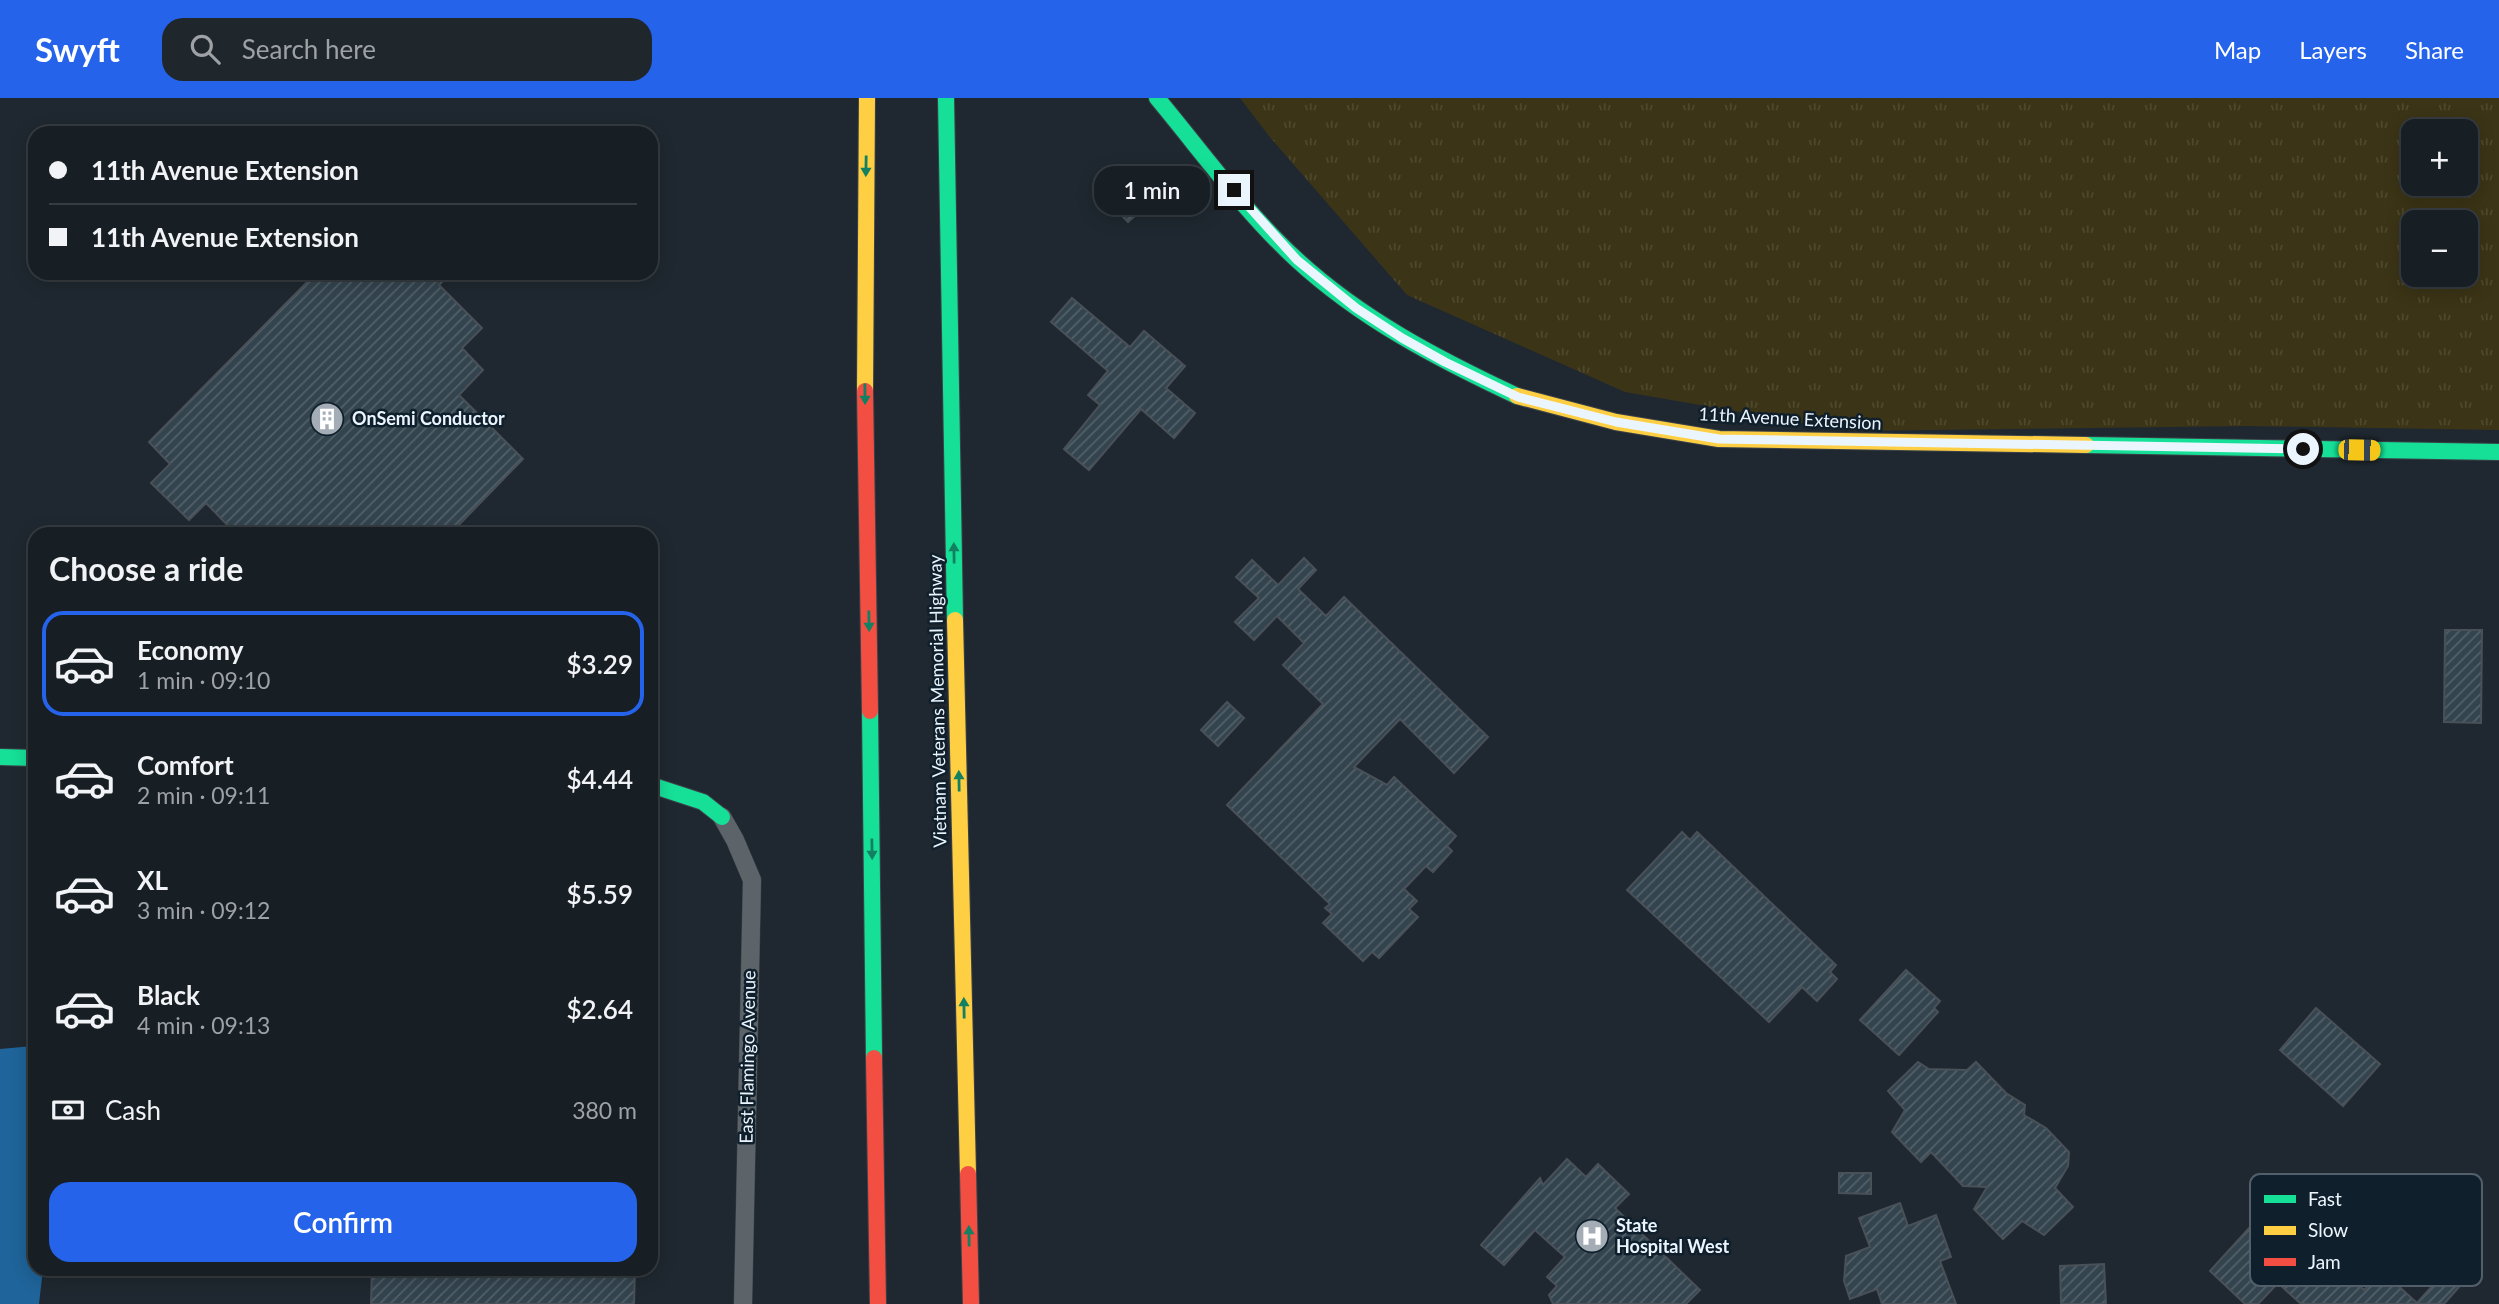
<!DOCTYPE html>
<meta charset="utf-8">
<style>
:root{--surface:#171e24;--page:#20272c;--text:#f1f3f6;--muted:#9ea2a6;--line:#363c41;--accent:#2563eb}
body{margin:0;font-family:Lato,sans-serif;background:var(--page);color:var(--text);height:100vh;display:flex;flex-direction:column;font-size:26px;white-space:nowrap}
*{box-sizing:border-box;margin:0}
p{font-size:23px;color:var(--muted)}
.icon{flex:none;width:38px;height:38px;fill:none;stroke:currentColor;stroke-width:2;stroke-linecap:round;stroke-linejoin:round}
.map{position:relative;flex:1;overflow:hidden}
.side{position:absolute;left:28px;top:429px;width:630px;height:749px;display:flex;flex-direction:column;background:var(--surface);border-radius:21px;box-shadow:0 4px 18px #0003,0 0 0 2px var(--line)}
.side>*{flex:none}
.top-card{position:absolute;left:28px;top:28px;width:630px;height:154px;border-radius:21px;box-shadow:0 4px 18px #0003,0 0 0 2px var(--line);display:grid;align-content:center;height:154px;padding:0 21px;background:var(--surface)}
.buttons{position:absolute;left:2401px;top:21px;display:grid;gap:14px}
.buttons a{display:grid;place-items:center;width:77px;height:77px;border-radius:14px;background:var(--surface);box-shadow:0 4px 18px #0003,0 0 0 2px var(--line);font-size:35px}
.end{position:absolute;width:32px;height:32px;margin:-16px;border:9px solid #ebf5fe;background:#111;box-shadow:0 0 0 4px #111}
.from{border-radius:50%}
.bubble{position:absolute;height:49px;border-radius:21px;background:var(--surface);box-shadow:0 4px 18px #0003,0 0 0 2px var(--line);font-size:23px;font-weight:600;line-height:49px;text-align:center}
.car{position:absolute;width:21px;height:42px;margin:-21px -10px;border-radius:9px;box-shadow:0 0 5px 2px #0007;background:linear-gradient(#f5c518 24%,#345 0 40%,#f5c518 0 76%,#345 0 86%,#f5c518 0)}
.top-card b{display:flex;align-items:center;gap:24px;height:66px;font-size:26px}
.top-card b+b{border-top:2px solid var(--line)}
.top-card i{width:18px;height:18px;background:var(--text)}
ul{padding:0;list-style:none}
li{display:flex;align-items:center;gap:21px;height:105px;margin:0 14px 10px;padding:0 7px;border:4px solid transparent;border-radius:21px}
li div{flex:1}
li b{display:block;font-size:26px}
li em{font-style:normal;font-weight:600}
li.on{border-color:var(--accent)}
li>.icon{width:63px;height:63px;stroke-width:1.5}
h2{padding:0 21px;font-size:32px;line-height:84px}
.pay{display:flex;align-items:center;gap:18px;height:77px;padding:0 21px;font-size:26px}
.pay p{margin-inline-start:auto}
.button{display:flex;gap:14px;margin-top:auto;padding:14px 21px}
.button a{flex:1;height:80px;border-radius:21px;background:var(--accent);color:#fff;font-size:28px;font-weight:600;line-height:80px;text-align:center}
header{display:flex;align-items:center;gap:42px;box-sizing:border-box;height:98px;padding:0 35px;background:var(--accent);color:#fff}
header strong{font-size:33px}
nav{display:flex;gap:38px;margin-inline-start:auto;font-size:24px}
.search{width:490px;height:63px;background:var(--page);display:flex;align-items:center;gap:18px;box-sizing:border-box;padding:0 24px;border-radius:21px;color:var(--muted);font-size:26px}
.map>svg:first-child{display:block}
.grass{fill:url(#grass-tufts);fill-rule:evenodd}
.water{fill:#1f649a}
.building{fill:url(#building-hatch);stroke:#495057;stroke-width:2}
.lines{fill:none;stroke-linecap:round;stroke-linejoin:round}
.street-casing{stroke:#3c4249;stroke-width:19}
.fast-casing{stroke:#3c4249;stroke-width:18}
.slow-casing{stroke:#3c4249;stroke-width:18}
.jam-casing{stroke:#3c4249;stroke-width:18}
.street{stroke:#5c6369;stroke-width:18}
.fast{stroke:#16e098;stroke-width:16}
.slow{stroke:#ffcf43;stroke-width:16}
.jam{stroke:#f24e42;stroke-width:16}
.oneway{fill:#138062}
.route{stroke:#ebf5fe;stroke-width:9}
.labels{text-anchor:middle;stroke-width:5;stroke-linejoin:round;paint-order:stroke}
.poi-label{font-size:18px;font-weight:bold;fill:#ebf5fe;stroke:#101f2c;text-anchor:start}
.street-label{font-size:18px;fill:#ebf5fe;stroke:#101f2c}
.key{fill:#101f2c;stroke:#525f6b;stroke-width:2}
.key-label{font-size:19px;fill:#ebf5fe}
</style>
<header>
<strong>Swyft</strong>
<div class="search"><svg class="icon" aria-label="search" viewBox="0 0 24 24"><circle cx="10" cy="10" r="6"/><path d="M15 15l6 6"/></svg>Search here</div>
<nav><a>Map</a><a>Layers</a><a>Share</a></nav>
</header>
<div class="map">
<svg width="2499" height="1206" viewBox="0 0 2499 1206">
<defs>
<pattern id="grass-tufts" width="24" height="20" patternUnits="userSpaceOnUse" patternTransform="scale(1.75)"><rect width="24" height="20" fill="#3b3416"/><path d="M3 7l-1-3M5 7V3M7 7l1-3M15 17l-1-3M17 17v-4M19 17l1-3" fill="none" stroke="#4e482d"/></pattern>
<pattern id="building-hatch" width="6" height="6" patternUnits="userSpaceOnUse" patternTransform="scale(1.75)"><rect width="6" height="6" fill="#34444f"/><path d="M-1 1l2-2M0 6l6-6M5 7l2-2" fill="none" stroke="#526069"/></pattern>
</defs>
<rect width="100%" height="100%" fill="#1f2830"/>
<path class="grass" d="M 1240,0 L 2499,0 L 2499,332 L 2247,328 L 1852,333 L 1625,294 L 1407,197 L 1269,38 ZM 2413,33 L 2466,33 L 2466,86 L 2413,86 ZM 2413,124 L 2466,124 L 2466,177 L 2413,177 Z"/>
<path class="water" d="M 33,948 L 35,1171 L 43,1171 L 39,1206 L 0,1206 L 0,951 Z"/>
<g class="building">
<path d="M 1128,87 L 1147,107 L 1128,124 L 1110,105 Z"/>
<path d="M 316,175 L 451,175 L 439,187 L 482,230 L 462,250 L 483,272 L 459,297 L 523,361 L 450,436 L 236,436 L 206,405 L 189,422 L 151,385 L 170,366 L 149,344 Z"/>
<path d="M 1072,200 L 1130,249 L 1144,233 L 1185,268 L 1166,290 L 1195,315 L 1174,340 L 1141,311 L 1089,372 L 1064,351 L 1100,307 L 1088,297 L 1108,273 L 1051,224 Z"/>
<path d="M 1304,460 L 1316,472 L 1298,491 L 1326,518 L 1344,499 L 1488,639 L 1454,675 L 1400,621 L 1354,669 L 1387,687 L 1394,679 L 1456,738 L 1447,748 L 1452,753 L 1433,774 L 1426,768 L 1404,791 L 1417,803 L 1409,811 L 1418,819 L 1379,860 L 1372,854 L 1363,863 L 1323,825 L 1332,816 L 1325,810 L 1330,806 L 1227,707 L 1323,606 L 1283,567 L 1304,545 L 1277,518 L 1254,542 L 1235,524 L 1259,500 L 1236,479 L 1252,462 L 1278,487 Z"/>
<path d="M 2445,532 L 2482,532 L 2481,625 L 2444,624 Z"/>
<path d="M 1227,604 L 1244,620 L 1218,648 L 1201,632 Z"/>
<path d="M 1682,734 L 1690,742 L 1697,734 L 1836,867 L 1830,874 L 1837,881 L 1817,903 L 1802,889 L 1769,924 L 1627,792 Z"/>
<path d="M 1906,872 L 1940,903 L 1934,910 L 1938,914 L 1899,957 L 1860,922 Z"/>
<path d="M 2316,910 L 2380,966 L 2343,1008 L 2280,952 Z"/>
<path d="M 1918,964 L 1929,971 L 1967,972 L 1976,964 L 2006,995 L 2025,1007 L 2024,1017 L 2046,1030 L 2069,1054 L 2068,1068 L 2055,1090 L 2073,1109 L 2044,1137 L 2022,1123 L 2003,1141 L 1974,1111 L 1987,1089 L 1963,1088 L 1931,1054 L 1921,1064 L 1892,1034 L 1905,1012 L 1888,993 Z"/>
<path d="M 1567,1061 L 1586,1079 L 1598,1066 L 1629,1096 L 1615,1110 L 1700,1192 L 1686,1206 L 1553,1206 L 1549,1197 L 1557,1188 L 1547,1179 L 1565,1159 L 1535,1132 L 1504,1167 L 1481,1147 L 1540,1080 L 1543,1087 Z"/>
<path d="M 1839,1075 L 1871,1075 L 1871,1096 L 1839,1095 Z"/>
<path d="M 2291,1084 L 2336,1125 L 2316,1148 L 2364,1192 L 2382,1173 L 2417,1205 L 2451,1167 L 2466,1181 L 2444,1206 L 2301,1206 L 2278,1185 L 2258,1206 L 2245,1206 L 2210,1173 Z"/>
<path d="M 1900,1105 L 1908,1128 L 1936,1117 L 1951,1159 L 1940,1163 L 1956,1206 L 1882,1206 L 1877,1191 L 1850,1201 L 1844,1183 L 1846,1158 L 1870,1149 L 1859,1120 Z"/>
<path d="M 2104,1166 L 2106,1206 L 2061,1206 L 2060,1168 Z"/>
<path d="M 372,1171 L 635,1171 L 634,1206 L 371,1206 Z"/>
</g>
<g class="lines">
<defs>
<path id="street" d="M 722,719 L 735,742 L 752,782 L 743,1206"/>
<g id="fast">
<path d="M 946,0 L 955,522"/>
<path d="M 1157,0 C 1202,54 1244,113 1296,161 C 1361,221 1438,261 1517,298"/>
<path d="M 2086,347 L 2499,354"/>
<path d="M 870,613 L 874,960"/>
<path d="M 0,659 L 35,660"/>
<path d="M 651,687 L 703,704 L 722,719"/>
</g>
<g id="slow">
<path d="M 865,293 L 867,0"/>
<path d="M 1517,298 L 1616,324 L 1719,341 L 2086,347"/>
<path d="M 955,522 L 968,1076"/>
</g>
<g id="jam">
<path d="M 865,293 L 870,613"/>
<path d="M 874,960 L 878,1206"/>
<path d="M 968,1076 L 971,1206"/>
</g>
</defs>
<use href="#street" class="street-casing"/>
<use href="#fast" class="fast-casing"/>
<use href="#slow" class="slow-casing"/>
<use href="#jam" class="jam-casing"/>
<use href="#street" class="street"/>
<use href="#fast" class="fast"/>
<use href="#slow" class="slow"/>
<use href="#jam" class="jam"/>
</g>
<defs><path id="oneway-solid" d="M-6-.8H1V-3.2L6.5 0L1 3.2V.8H-6Z" transform="scale(1.75)"/></defs>
<g class="oneway">
<use href="#oneway-solid" transform="translate(866 68) rotate(91)"/>
<use href="#oneway-solid" transform="translate(865 296) rotate(89)"/>
<use href="#oneway-solid" transform="translate(954 455) rotate(-91)"/>
<use href="#oneway-solid" transform="translate(869 523) rotate(89)"/>
<use href="#oneway-solid" transform="translate(959 683) rotate(-91)"/>
<use href="#oneway-solid" transform="translate(872 751) rotate(89)"/>
<use href="#oneway-solid" transform="translate(964 910) rotate(-91)"/>
<use href="#oneway-solid" transform="translate(969 1138) rotate(-91)"/>
</g>
<g class="lines">
<path class="route" d="M 1234,92 L 1297,162 L 1356,210 L 1402,240 L 1445,264 L 1518,299 L 1616,324 L 1719,341 L 2303,351"/>
</g>
<defs>
<symbol id="building-disc" viewBox="-11 -11 22 22"><circle r="9.5" fill="#a4adb6" stroke="#101f2c"/><path d="M-4-6H4V6H1V3H-1V6H-4ZM-2.5-4.3h1.7v1.8h-1.7ZM.8-4.3h1.7v1.8H.8ZM-2.5-1h1.7V.8h-1.7ZM.8-1h1.7V.8H.8Z" fill="#fff"/></symbol>
<symbol id="hospital-disc" viewBox="-11 -11 22 22"><circle r="9.5" fill="#a4adb6" stroke="#101f2c"/><path d="M-5-5h3v3.5h4V-5h3V5h-3V1.5h-4V5h-3Z" fill="#fff"/></symbol>
</defs>
<g fill-rule="evenodd">
<use href="#building-disc" x="308" y="302" width="38" height="38"/>
<use href="#hospital-disc" x="1573" y="1119" width="38" height="38"/>
</g>
<g class="labels">
<g class="poi-label">
<text x="352" y="327">OnSemi Conductor</text>
<text x="1616" y="1134">State<tspan x="1616" dy="21">Hospital West</tspan></text>
</g>
<g class="street-label">
<text transform="translate(1790 321) rotate(3)" y="6">11th Avenue Extension</text>
<text transform="translate(938 603) rotate(-91)" y="6">Vietnam Veterans Memorial Highway</text>
<text transform="translate(748 959) rotate(-89)" y="6">East Flamingo Avenue</text>
</g>
</g>
<rect x="2250" y="1076" width="232" height="112" rx="10" class="key"/>
<rect x="2264" y="1097" width="32" height="8" fill="#16e098"/>
<rect x="2264" y="1128" width="32" height="9" fill="#ffcf43"/>
<rect x="2264" y="1160" width="32" height="8" fill="#f24e42"/>
<g class="key-label">
<text x="2308" y="1108">Fast</text>
<text x="2308" y="1139">Slow</text>
<text x="2308" y="1171">Jam</text>
</g>
</svg>
<div class="buttons">
<a>+</a>
<a>−</a>
</div>
<i class="end from" style="left:2303px;top:351px"></i>
<i class="end" style="left:1234px;top:92px"></i>
<div class="bubble" style="left:1094px;top:68px;width:116px">1 min</div>
<i class="car" style="left:2359px;top:352px;rotate:91deg"></i>
<div class="top-card">
<b><i class="from"></i>11th Avenue Extension</b>
<b><i></i>11th Avenue Extension</b>
</div>
<section class="side">
<h2>Choose a ride</h2>
<ul>
<li class="on"><svg class="icon" aria-label="car" viewBox="0 0 24 24"><path d="M5 17H2v-5l4-1 3-4h7l3 4 3 1v5h-3M9 17h6M6 11h13"/><circle cx="7" cy="17" r="2"/><circle cx="17" cy="17" r="2"/></svg><div><b>Economy</b><p>1 min · 09:10</p></div><em>$3.29</em></li>
<li><svg class="icon" aria-label="car" viewBox="0 0 24 24"><path d="M5 17H2v-5l4-1 3-4h7l3 4 3 1v5h-3M9 17h6M6 11h13"/><circle cx="7" cy="17" r="2"/><circle cx="17" cy="17" r="2"/></svg><div><b>Comfort</b><p>2 min · 09:11</p></div><em>$4.44</em></li>
<li><svg class="icon" aria-label="car" viewBox="0 0 24 24"><path d="M5 17H2v-5l4-1 3-4h7l3 4 3 1v5h-3M9 17h6M6 11h13"/><circle cx="7" cy="17" r="2"/><circle cx="17" cy="17" r="2"/></svg><div><b>XL</b><p>3 min · 09:12</p></div><em>$5.59</em></li>
<li><svg class="icon" aria-label="car" viewBox="0 0 24 24"><path d="M5 17H2v-5l4-1 3-4h7l3 4 3 1v5h-3M9 17h6M6 11h13"/><circle cx="7" cy="17" r="2"/><circle cx="17" cy="17" r="2"/></svg><div><b>Black</b><p>4 min · 09:13</p></div><em>$2.64</em></li>
</ul>
<div class="pay"><svg class="icon" aria-label="cash" viewBox="0 0 24 24"><path d="M3 7h18v10H3z"/><circle cx="12" cy="12" r="2"/></svg>Cash<p>380 m</p></div>
<div class="button"><a>Confirm</a></div>
</section>
</div>
